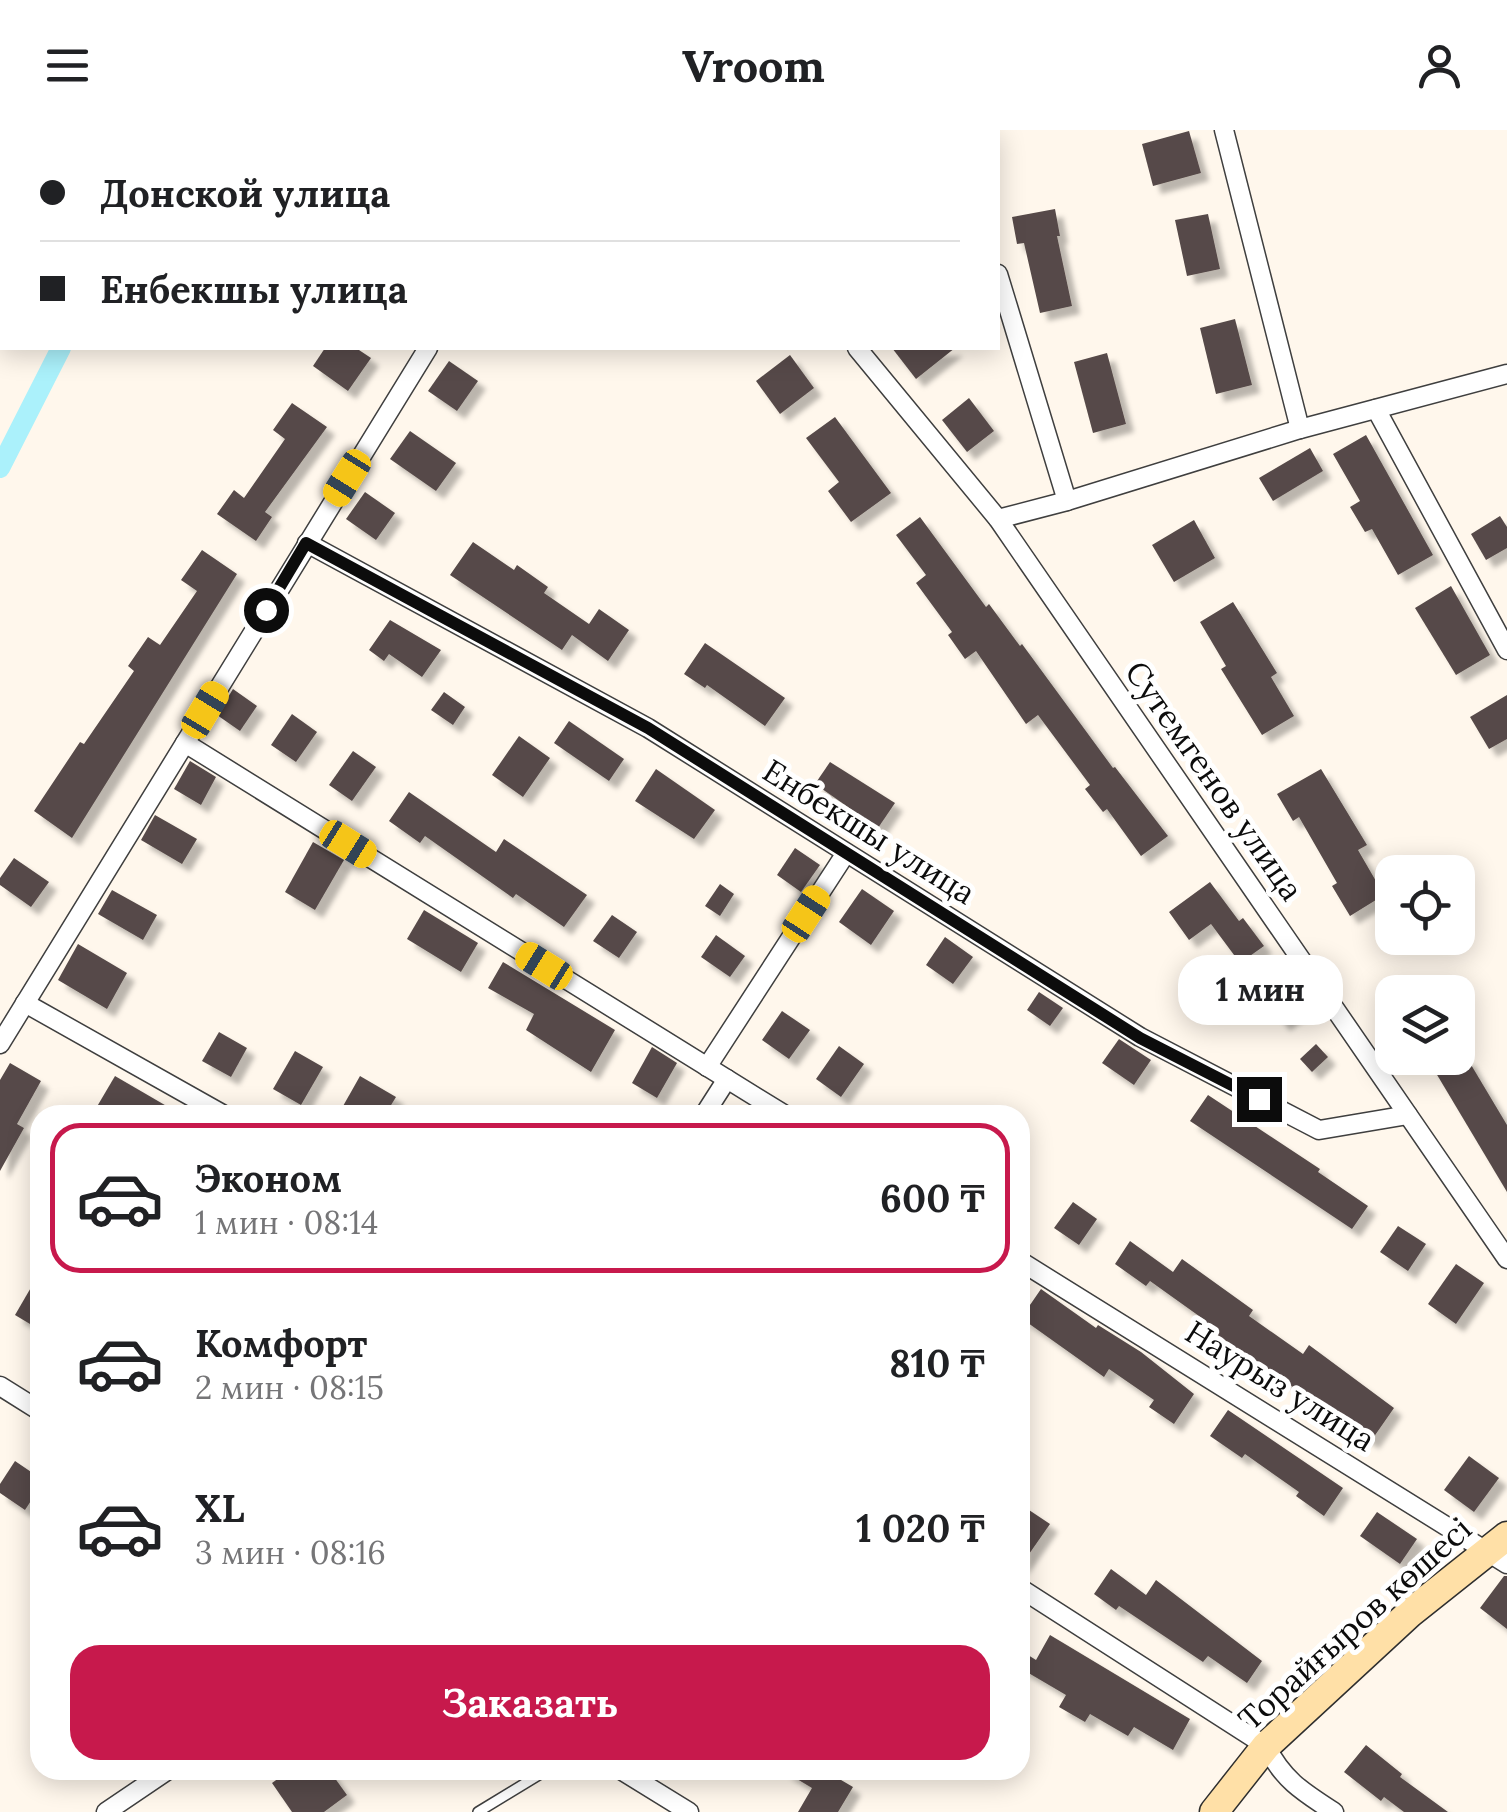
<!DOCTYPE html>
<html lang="ru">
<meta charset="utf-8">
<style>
:root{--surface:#fff;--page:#f6f6f6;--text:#202124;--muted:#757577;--line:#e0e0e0;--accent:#c7194c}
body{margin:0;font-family:Lora,serif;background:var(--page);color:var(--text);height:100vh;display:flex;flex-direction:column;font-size:38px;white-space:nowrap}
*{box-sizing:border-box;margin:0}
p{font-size:32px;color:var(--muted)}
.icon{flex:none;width:55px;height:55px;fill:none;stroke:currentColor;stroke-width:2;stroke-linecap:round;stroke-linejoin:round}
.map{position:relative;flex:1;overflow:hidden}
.drawer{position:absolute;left:30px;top:975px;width:1000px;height:675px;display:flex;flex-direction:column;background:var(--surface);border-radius:30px;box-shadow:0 5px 25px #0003}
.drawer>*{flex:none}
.hud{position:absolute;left:0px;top:0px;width:1000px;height:220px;box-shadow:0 5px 25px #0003;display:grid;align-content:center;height:220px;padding:0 40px;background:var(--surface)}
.tools{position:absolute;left:1375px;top:725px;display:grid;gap:20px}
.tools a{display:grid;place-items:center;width:100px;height:100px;border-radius:20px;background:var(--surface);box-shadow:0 5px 25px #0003;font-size:50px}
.end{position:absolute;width:45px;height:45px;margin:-22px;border:12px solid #0c0c0c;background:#fff;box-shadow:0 0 0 5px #fff}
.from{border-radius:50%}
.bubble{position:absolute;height:70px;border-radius:30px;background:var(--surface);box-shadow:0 5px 25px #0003;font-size:32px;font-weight:700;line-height:70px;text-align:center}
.car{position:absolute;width:30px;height:60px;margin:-30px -15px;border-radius:12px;box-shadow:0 0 8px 2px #0007;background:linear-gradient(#f5c518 24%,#345 0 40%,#f5c518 0 76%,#345 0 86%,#f5c518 0)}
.hud b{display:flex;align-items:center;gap:35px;height:95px;font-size:38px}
.hud b+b{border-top:2px solid var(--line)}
.hud i{width:25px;height:25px;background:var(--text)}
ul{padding:18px 0 0;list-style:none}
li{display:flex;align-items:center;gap:30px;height:150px;margin:0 20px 15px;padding:0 20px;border:5px solid transparent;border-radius:30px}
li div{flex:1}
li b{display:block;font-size:38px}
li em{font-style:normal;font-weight:700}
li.selected{border-color:var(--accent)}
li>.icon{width:90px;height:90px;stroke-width:1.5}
.cta{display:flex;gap:20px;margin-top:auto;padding:20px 40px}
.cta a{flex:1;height:115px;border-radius:30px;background:var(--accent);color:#fff;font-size:40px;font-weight:700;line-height:115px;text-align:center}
header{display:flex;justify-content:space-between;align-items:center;height:130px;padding:0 40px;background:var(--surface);font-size:45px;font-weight:700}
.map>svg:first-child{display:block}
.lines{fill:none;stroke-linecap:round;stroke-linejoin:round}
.canal{stroke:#abf1fb;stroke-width:20}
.building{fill:#564a48;filter:url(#shadow)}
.lane-casing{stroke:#3f3f3f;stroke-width:12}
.street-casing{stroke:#3f3f3f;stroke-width:21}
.secondary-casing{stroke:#2e2e2e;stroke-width:31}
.lane{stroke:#fff;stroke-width:9}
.street{stroke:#fff;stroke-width:18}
.secondary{stroke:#ffe0a7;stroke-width:28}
.route{stroke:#0c0c0c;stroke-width:12}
.labels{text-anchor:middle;stroke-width:10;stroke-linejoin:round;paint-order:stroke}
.street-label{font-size:32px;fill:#0c0c0c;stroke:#fff}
</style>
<header><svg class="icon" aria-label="menu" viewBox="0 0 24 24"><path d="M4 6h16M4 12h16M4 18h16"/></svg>Vroom<svg class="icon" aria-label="person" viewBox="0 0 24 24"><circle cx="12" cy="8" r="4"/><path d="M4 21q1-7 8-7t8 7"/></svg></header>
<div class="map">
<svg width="1507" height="1682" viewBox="0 0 1507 1682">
<defs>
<filter id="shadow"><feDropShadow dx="8" dy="8" stdDeviation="2.5" flood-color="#0004"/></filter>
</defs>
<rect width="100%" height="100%" fill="#fff7ec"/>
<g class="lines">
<g class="canal">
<path d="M 172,2 L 174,0"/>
<path d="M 0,338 L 61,218"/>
</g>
</g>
<g class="building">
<path d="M 1189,1 L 1201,43 L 1153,56 L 1142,14 Z"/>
<path d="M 1055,79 L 1060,106 L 1057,106 L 1072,176 L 1040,183 L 1024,113 L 1017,114 L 1012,87 Z"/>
<path d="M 1208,84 L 1220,139 L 1187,146 L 1175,90 Z"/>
<path d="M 1235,189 L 1252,255 L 1216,264 L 1200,198 Z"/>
<path d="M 325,218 L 356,218 L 371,228 L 348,261 L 313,236 Z"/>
<path d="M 892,218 L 955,218 L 916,249 Z"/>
<path d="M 1107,223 L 1126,294 L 1093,303 L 1074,232 Z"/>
<path d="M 790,225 L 814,258 L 780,284 L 756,251 Z"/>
<path d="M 449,231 L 478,251 L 457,281 L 428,261 Z"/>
<path d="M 969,268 L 994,301 L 967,322 L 942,290 Z"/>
<path d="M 292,273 L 327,297 L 265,382 L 272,387 L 256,411 L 217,384 L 234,360 L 244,368 L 285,309 L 273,300 Z"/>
<path d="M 835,287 L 891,363 L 851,392 L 828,361 L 839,352 L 806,308 Z"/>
<path d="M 410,301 L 456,333 L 436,361 L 390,329 Z"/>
<path d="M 1366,305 L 1433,425 L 1398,445 L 1372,399 L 1365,402 L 1350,377 L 1360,371 L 1333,324 Z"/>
<path d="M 1310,318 L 1323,341 L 1273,371 L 1259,348 Z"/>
<path d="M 365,362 L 395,383 L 376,410 L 346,389 Z"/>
<path d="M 1500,386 L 1507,397 L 1507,418 L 1486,430 L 1471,404 Z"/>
<path d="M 920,387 L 986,477 L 989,474 L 1020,516 L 1022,514 L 1113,638 L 1115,637 L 1168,706 L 1141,726 L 1107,679 L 1103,682 L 1085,659 L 1090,655 L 1038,585 L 1026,594 L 976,521 L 965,529 L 948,505 L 952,502 L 916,453 L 926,445 L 896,405 Z"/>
<path d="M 1194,390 L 1215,428 L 1174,452 L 1152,415 Z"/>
<path d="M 473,412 L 514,440 L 517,435 L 548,457 L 544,463 L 589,494 L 599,479 L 629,500 L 608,531 L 572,505 L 562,520 L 450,445 Z"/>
<path d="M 202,420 L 237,444 L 72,708 L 34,681 L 80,612 L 84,614 L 134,541 L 128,536 L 148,507 L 160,515 L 197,461 L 181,450 Z"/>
<path d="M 1451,456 L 1490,525 L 1456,545 L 1415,478 Z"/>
<path d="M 1233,472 L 1277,543 L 1271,547 L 1294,586 L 1262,605 L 1221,539 L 1226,536 L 1200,492 Z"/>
<path d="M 390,490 L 441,520 L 422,547 L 389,524 L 384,531 L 369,520 Z"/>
<path d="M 705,513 L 785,568 L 765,596 L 707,555 L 705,558 L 684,544 Z"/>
<path d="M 233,559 L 257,576 L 240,601 L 217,585 Z"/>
<path d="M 444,562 L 465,577 L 453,595 L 431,580 Z"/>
<path d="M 1507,565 L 1507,609 L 1489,619 L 1470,587 Z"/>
<path d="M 292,584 L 317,602 L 296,632 L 271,615 Z"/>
<path d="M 569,591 L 624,629 L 609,651 L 554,613 Z"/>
<path d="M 519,606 L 550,628 L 523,667 L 492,645 Z"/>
<path d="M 353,621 L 376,637 L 352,671 L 329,655 Z"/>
<path d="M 190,631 L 216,647 L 201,675 L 174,659 Z"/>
<path d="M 830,632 L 895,673 L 878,698 L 815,654 Z"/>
<path d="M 656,639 L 715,680 L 694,709 L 635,671 Z"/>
<path d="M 1321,639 L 1367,715 L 1358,720 L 1384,765 L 1350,786 L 1332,756 L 1337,753 L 1299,687 L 1293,691 L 1277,664 Z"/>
<path d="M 409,662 L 496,722 L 504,709 L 587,765 L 564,797 L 516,764 L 513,768 L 425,706 L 420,713 L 389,691 Z"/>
<path d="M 155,685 L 197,709 L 182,734 L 141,710 Z"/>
<path d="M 313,712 L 344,730 L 315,780 L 285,762 Z"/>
<path d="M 795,718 L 820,735 L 801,762 L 777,745 Z"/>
<path d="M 14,728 L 49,752 L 31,777 L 0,755 L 0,748 Z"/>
<path d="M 1210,752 L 1239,791 L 1243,788 L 1264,816 L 1240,833 L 1211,794 L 1189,810 L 1169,782 Z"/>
<path d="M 720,754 L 734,764 L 720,786 L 705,776 Z"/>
<path d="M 862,759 L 894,781 L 871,815 L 839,792 Z"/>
<path d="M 112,760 L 157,785 L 143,810 L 98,784 Z"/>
<path d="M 424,780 L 478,813 L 461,842 L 407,809 Z"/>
<path d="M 612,785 L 637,802 L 619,828 L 593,811 Z"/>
<path d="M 716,805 L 745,826 L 730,847 L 701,827 Z"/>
<path d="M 945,807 L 973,827 L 953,854 L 926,835 Z"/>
<path d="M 78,814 L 127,843 L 107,879 L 58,850 Z"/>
<path d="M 503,832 L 615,900 L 591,942 L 526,900 L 534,884 L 488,858 Z"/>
<path d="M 1292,841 L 1313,870 L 1282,893 L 1261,864 Z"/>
<path d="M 1039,862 L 1063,878 L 1050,896 L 1027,880 Z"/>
<path d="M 782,881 L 810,900 L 789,929 L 762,910 Z"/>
<path d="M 219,902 L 247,918 L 231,947 L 202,931 Z"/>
<path d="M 1119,909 L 1151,930 L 1134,955 L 1102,933 Z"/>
<path d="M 1316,914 L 1328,927 L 1312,942 L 1300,929 Z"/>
<path d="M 839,916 L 864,934 L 841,967 L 816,949 Z"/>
<path d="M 652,917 L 677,933 L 657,968 L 632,953 Z"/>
<path d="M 295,921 L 323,937 L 301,975 L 273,959 Z"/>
<path d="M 1427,928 L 1467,928 L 1507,995 L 1507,1062 Z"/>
<path d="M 10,933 L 41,951 L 17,994 L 24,998 L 0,1041 L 0,950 Z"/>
<path d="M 115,946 L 182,985 L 92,985 Z"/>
<path d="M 360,946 L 396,967 L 385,985 L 338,985 Z"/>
<path d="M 1208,965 L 1320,1039 L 1318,1042 L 1368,1076 L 1352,1099 L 1190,991 Z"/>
<path d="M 1073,1072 L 1097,1089 L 1079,1115 L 1054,1098 Z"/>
<path d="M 1398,1096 L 1426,1114 L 1408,1141 L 1380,1122 Z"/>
<path d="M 1130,1111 L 1173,1142 L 1182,1129 L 1253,1180 L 1249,1186 L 1303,1224 L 1309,1215 L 1394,1278 L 1371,1311 L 1203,1195 L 1206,1191 L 1150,1151 L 1146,1156 L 1115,1134 Z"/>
<path d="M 1456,1134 L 1484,1153 L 1456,1194 L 1428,1174 Z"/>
<path d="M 40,1142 L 40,1200 L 15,1185 Z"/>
<path d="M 1041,1159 L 1096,1198 L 1098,1195 L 1141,1222 L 1194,1264 L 1174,1294 L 1149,1277 L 1154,1270 L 1109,1239 L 1104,1247 L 1021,1188 Z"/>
<path d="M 1228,1280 L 1343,1358 L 1324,1386 L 1296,1366 L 1299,1362 L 1245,1324 L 1242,1328 L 1210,1306 Z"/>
<path d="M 1469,1326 L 1499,1348 L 1474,1382 L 1444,1360 Z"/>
<path d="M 15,1331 L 40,1348 L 40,1357 L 25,1380 L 0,1363 L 0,1354 Z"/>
<path d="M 1020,1374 L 1050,1394 L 1020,1437 Z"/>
<path d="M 1377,1382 L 1417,1409 L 1400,1434 L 1360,1406 Z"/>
<path d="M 1111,1439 L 1146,1465 L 1156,1450 L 1262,1531 L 1247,1553 L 1208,1526 L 1203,1532 L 1119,1476 L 1116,1480 L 1094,1464 Z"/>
<path d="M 1504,1446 L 1507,1446 L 1507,1499 L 1480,1478 Z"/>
<path d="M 1050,1505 L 1190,1589 L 1173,1620 L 1134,1597 L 1128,1606 L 1090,1584 L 1085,1592 L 1059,1577 L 1066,1565 L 1020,1538 L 1020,1520 L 1036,1530 Z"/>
<path d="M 1366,1615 L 1402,1644 L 1400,1647 L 1448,1682 L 1404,1682 L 1384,1667 L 1381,1671 L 1344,1642 Z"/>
<path d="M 290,1640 L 329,1640 L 347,1665 L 324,1682 L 292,1682 L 272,1653 Z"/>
<path d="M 782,1640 L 824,1640 L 853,1657 L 838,1682 L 798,1682 L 812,1658 Z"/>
</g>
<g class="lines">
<defs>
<path id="lane" d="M 478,1682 L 547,1640"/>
<g id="street">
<path d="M 671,0 L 675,2"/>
<path d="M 948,0 L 948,2"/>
<path d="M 1224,0 L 1300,299"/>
<path d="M 29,2 L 30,0"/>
<path d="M 588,2 L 590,0"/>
<path d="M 715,2 L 721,0"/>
<path d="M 0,26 L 2,29"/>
<path d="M 0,52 L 2,47"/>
<path d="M 998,144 L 1067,371"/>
<path d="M 857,218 L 998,389 L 1507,1129"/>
<path d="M 1376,279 L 1507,520"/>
<path d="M 998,389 L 1067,371 L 1300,299 L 1507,244"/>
<path d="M 307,413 L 648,598 L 1140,907 L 1319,1000 L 1408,985"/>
<path d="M 185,613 L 785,985"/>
<path d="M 25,873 L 224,985"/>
<path d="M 0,914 L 428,218"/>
<path d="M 707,937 L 846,723"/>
<path d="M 704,985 L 727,949"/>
<path d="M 1020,1131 L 1507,1434"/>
<path d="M 0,1256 L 40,1281"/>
<path d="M 1020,1458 L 1266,1616 C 1283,1650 1303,1662 1334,1682"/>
<path d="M 621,1640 L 689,1682"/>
<path d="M 106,1682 L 168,1640"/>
</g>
<path id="secondary" d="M 1214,1682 L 1266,1616 L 1410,1483 L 1507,1406"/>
</defs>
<use href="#lane" class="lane-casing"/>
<use href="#street" class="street-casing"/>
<use href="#secondary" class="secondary-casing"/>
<use href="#lane" class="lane"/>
<use href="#street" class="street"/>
<use href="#secondary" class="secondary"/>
</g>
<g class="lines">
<path class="route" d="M 266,480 L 306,413 L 648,598 L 1140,908 L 1259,969"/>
</g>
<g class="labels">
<g class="street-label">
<text transform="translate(1214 651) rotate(55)" y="11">Сутемгенов улица</text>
<text transform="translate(869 702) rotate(32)" y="11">Енбекшы улица</text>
<text transform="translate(1280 1256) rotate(32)" y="11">Наурыз улица</text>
<text transform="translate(1355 1494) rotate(-42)" y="11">Торайғыров көшесі</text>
</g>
</g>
</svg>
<div class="tools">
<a><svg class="icon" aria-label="locate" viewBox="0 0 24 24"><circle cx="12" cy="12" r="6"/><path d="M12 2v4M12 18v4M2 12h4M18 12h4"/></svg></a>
<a><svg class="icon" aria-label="layers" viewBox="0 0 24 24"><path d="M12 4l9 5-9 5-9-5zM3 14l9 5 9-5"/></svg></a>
</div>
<i class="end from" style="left:266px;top:480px"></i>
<i class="end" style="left:1259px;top:969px"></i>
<div class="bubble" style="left:1178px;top:825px;width:165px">1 мин</div>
<i class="car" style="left:347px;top:348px;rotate:212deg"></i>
<i class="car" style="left:205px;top:580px;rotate:31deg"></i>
<i class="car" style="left:348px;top:714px;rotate:122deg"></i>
<i class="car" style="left:806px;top:784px;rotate:33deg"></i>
<i class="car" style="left:544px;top:836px;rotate:302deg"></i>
<div class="hud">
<b><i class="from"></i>Донской улица</b>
<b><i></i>Енбекшы улица</b>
</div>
<section class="drawer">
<ul>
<li class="selected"><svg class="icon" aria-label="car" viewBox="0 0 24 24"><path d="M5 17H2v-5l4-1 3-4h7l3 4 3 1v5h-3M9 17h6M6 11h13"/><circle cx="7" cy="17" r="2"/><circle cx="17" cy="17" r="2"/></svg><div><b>Эконом</b><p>1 мин · 08:14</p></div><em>600 ₸</em></li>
<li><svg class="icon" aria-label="car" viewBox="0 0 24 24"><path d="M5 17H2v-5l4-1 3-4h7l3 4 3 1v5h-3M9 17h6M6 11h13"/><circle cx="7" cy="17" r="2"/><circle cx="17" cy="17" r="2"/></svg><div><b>Комфорт</b><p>2 мин · 08:15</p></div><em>810 ₸</em></li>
<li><svg class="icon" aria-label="car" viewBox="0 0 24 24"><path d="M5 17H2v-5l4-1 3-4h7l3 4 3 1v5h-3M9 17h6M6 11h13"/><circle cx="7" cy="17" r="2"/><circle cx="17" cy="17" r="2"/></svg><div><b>XL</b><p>3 мин · 08:16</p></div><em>1 020 ₸</em></li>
</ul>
<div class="cta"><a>Заказать</a></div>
</section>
</div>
